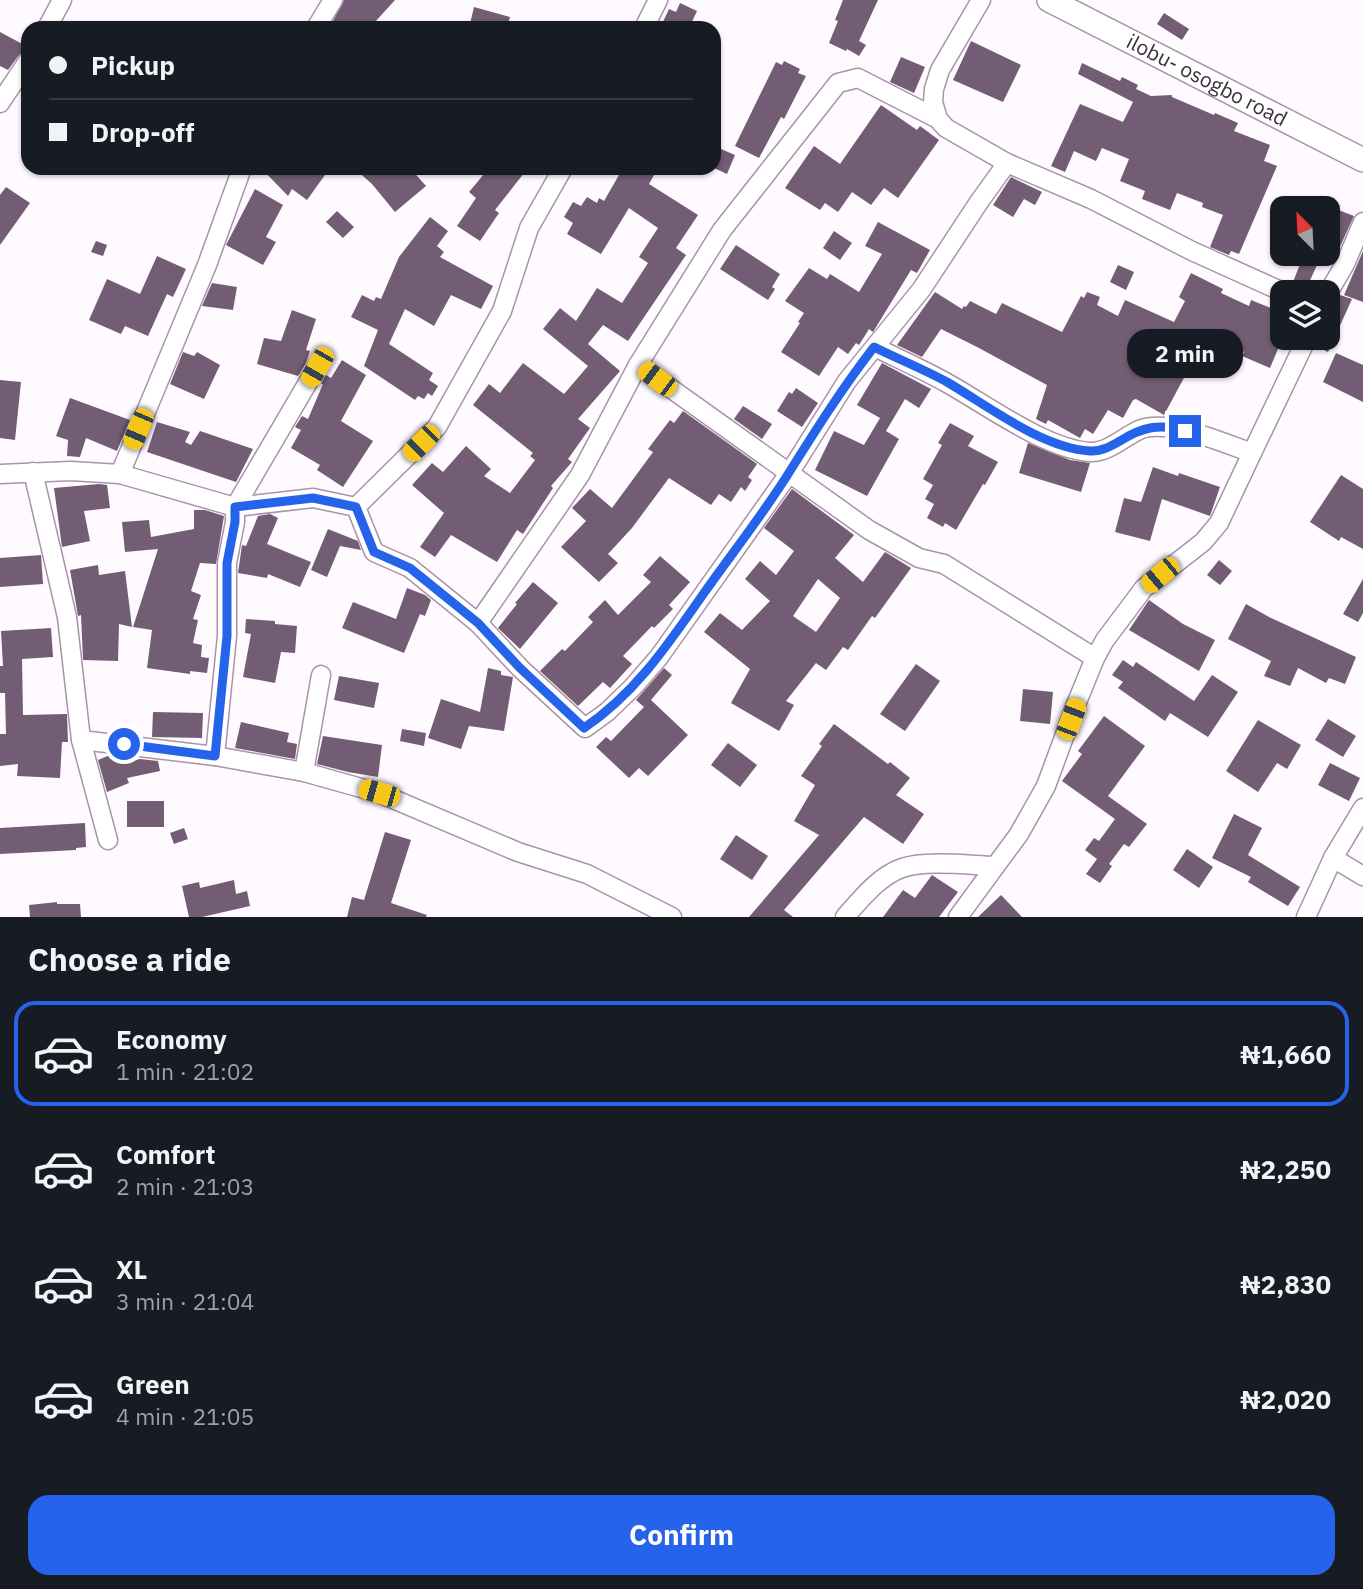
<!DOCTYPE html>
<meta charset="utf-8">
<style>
:root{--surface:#171b24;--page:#242831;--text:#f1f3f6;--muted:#9ea1a6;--line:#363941;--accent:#2563eb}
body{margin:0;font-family:"IBM Plex Sans",sans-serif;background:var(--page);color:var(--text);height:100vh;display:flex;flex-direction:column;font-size:26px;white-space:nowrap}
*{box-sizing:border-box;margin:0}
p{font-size:23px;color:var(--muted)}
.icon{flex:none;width:38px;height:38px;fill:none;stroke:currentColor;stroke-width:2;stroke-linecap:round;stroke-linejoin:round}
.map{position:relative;height:917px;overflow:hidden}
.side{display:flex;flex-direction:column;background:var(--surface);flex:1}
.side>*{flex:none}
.banner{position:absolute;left:21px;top:21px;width:700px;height:154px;border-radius:21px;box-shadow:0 2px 5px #0004;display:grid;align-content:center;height:154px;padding:0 28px;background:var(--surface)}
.needle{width:46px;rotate:336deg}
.fabs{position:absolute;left:1270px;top:196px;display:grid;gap:14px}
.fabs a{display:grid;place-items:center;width:70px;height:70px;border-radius:14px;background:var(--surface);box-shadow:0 2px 5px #0004;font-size:35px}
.end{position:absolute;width:32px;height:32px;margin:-16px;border:9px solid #2563eb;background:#fff;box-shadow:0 0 0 4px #fff}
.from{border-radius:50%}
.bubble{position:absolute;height:49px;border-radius:21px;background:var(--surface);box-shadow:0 2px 5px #0004;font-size:23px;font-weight:700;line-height:49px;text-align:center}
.car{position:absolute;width:21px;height:42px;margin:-21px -10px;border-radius:9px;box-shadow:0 0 5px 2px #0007;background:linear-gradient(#f5c518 24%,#345 0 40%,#f5c518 0 76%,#345 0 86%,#f5c518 0)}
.banner b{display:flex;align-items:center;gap:24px;height:66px;font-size:26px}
.banner b+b{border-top:2px solid var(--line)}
.banner i{width:18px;height:18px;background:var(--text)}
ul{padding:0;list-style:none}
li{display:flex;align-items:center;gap:21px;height:105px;margin:0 14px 10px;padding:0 14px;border:4px solid transparent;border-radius:21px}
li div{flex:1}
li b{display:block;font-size:26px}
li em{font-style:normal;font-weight:700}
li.active{border-color:var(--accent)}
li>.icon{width:63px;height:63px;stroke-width:1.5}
h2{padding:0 28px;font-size:32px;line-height:84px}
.button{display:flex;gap:14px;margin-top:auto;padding:14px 28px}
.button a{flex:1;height:80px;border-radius:21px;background:var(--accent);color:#fff;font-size:28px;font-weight:700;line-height:80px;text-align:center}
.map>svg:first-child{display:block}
.building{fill:#725d74;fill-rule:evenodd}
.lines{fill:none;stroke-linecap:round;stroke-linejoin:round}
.minor-casing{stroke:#a993ab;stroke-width:21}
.major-casing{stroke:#a993ab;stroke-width:26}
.minor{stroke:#fff;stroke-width:18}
.major{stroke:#fff;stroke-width:23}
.route{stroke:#2563eb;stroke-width:9}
.labels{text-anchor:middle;stroke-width:7;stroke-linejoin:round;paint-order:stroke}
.street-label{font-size:21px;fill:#3b313b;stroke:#fffaff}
</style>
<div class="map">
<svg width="1363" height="917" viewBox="0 0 1363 917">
<rect width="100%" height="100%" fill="#fffaff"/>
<g class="building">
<path d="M 344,0 L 395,0 L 375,22 L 383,28 L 336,28 L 331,25 Z"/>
<path d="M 843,0 L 878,0 L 859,41 L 866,45 L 859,56 L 847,49 L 846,51 L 829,43 L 838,21 L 835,20 Z"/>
<path d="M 680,3 L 697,11 L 689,28 L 660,28 L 669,9 L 676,12 Z"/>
<path d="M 474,7 L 510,17 L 507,28 L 469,28 Z"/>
<path d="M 1164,13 L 1189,29 L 1182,40 L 1157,24 Z"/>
<path d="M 0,32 L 28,47 L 28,50 L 19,55 L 8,70 L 0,66 Z"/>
<path d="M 971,41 L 1021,65 L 1003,102 L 953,80 Z"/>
<path d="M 901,57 L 925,67 L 914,93 L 890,82 Z"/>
<path d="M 784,61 L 800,69 L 798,73 L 806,76 L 784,119 L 781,117 L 759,158 L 735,146 L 776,62 L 782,65 Z"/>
<path d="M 1082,63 L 1120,81 L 1122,77 L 1138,85 L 1136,89 L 1151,96 L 1172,95 L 1172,97 L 1214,115 L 1215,113 L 1238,123 L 1234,131 L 1270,145 L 1264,161 L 1277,166 L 1239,254 L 1231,251 L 1229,255 L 1210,247 L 1223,215 L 1202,207 L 1203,203 L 1177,193 L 1170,210 L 1142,199 L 1145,191 L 1120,181 L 1129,159 L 1102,148 L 1096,161 L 1074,151 L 1065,172 L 1051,166 L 1080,104 L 1123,122 L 1133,102 L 1078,74 Z"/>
<path d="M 881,105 L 917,130 L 920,126 L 939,140 L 898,198 L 884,188 L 871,205 L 852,192 L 838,212 L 825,203 L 820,210 L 785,188 L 814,146 L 840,164 Z"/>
<path d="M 714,146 L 735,155 L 727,174 L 714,168 Z"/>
<path d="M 261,168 L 330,168 L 307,200 L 292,189 L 288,196 Z"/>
<path d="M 354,168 L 410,168 L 426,186 L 395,212 L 372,184 Z"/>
<path d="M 489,168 L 528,168 L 495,210 L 499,213 L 480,241 L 457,226 L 476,198 L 469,192 Z"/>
<path d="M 623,168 L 658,168 L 649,184 L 698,215 L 676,248 L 686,255 L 628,341 L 603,325 L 588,344 L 620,371 L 578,419 L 590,428 L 568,459 L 572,462 L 551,486 L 553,488 L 523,534 L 517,530 L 497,562 L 451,535 L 435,557 L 420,547 L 444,513 L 412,485 L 432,463 L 443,472 L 466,446 L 491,469 L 484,476 L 510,493 L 535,460 L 530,456 L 533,453 L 473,405 L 489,384 L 500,393 L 523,363 L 564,394 L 588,366 L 543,329 L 560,308 L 576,321 L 597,288 L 622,303 L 648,263 L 639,257 L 658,228 L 629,208 L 601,254 L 567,234 L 573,223 L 564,217 L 573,202 L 581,206 L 587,197 L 597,203 L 599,198 L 604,201 Z"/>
<path d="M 1011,177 L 1042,192 L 1035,205 L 1024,199 L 1013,217 L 993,205 Z"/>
<path d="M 6,187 L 30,203 L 0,245 L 0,195 Z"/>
<path d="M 255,189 L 283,205 L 266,237 L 276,242 L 263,265 L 226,245 Z"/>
<path d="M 1328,206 L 1354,216 L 1333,262 L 1328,260 Z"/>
<path d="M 337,211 L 354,227 L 343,238 L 326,222 Z"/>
<path d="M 430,217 L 448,231 L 437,246 L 444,252 L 440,257 L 493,286 L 481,309 L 451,295 L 434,326 L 405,309 L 389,344 L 433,373 L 429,380 L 438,386 L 432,396 L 428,393 L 424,399 L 418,396 L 415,400 L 364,366 L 378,330 L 351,317 L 362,295 L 374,301 L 376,297 L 381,299 L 399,257 Z"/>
<path d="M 878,222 L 930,250 L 917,273 L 911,270 L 873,332 L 869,329 L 859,345 L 856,343 L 848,354 L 838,347 L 819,376 L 781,352 L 800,323 L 798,322 L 804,313 L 785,301 L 809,268 L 827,279 L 830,274 L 859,292 L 882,254 L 865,246 Z"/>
<path d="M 834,231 L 852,243 L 840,260 L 823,248 Z"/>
<path d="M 96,241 L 107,245 L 103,256 L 91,252 Z"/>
<path d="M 736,245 L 780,274 L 772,287 L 775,289 L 768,300 L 720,269 Z"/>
<path d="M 1363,251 L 1363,302 L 1344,295 Z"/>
<path d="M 1304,254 L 1322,254 L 1307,287 L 1293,282 Z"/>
<path d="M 157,256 L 186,269 L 173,297 L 167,294 L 148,336 L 125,326 L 121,334 L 89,320 L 107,279 L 140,294 Z"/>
<path d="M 1118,265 L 1134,272 L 1126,290 L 1110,282 Z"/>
<path d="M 1191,273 L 1223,289 L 1221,293 L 1249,306 L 1251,300 L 1283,313 L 1283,337 L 1270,368 L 1242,356 L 1244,352 L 1207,335 L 1164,415 L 1136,399 L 1133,400 L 1123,418 L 1108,410 L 1093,434 L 1085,429 L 1080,438 L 1048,420 L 1046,424 L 1036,419 L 1047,385 L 979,348 L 941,329 L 922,357 L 897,345 L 935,292 L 962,309 L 964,306 L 966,307 L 970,301 L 996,314 L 1002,303 L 1062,332 L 1081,296 L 1084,298 L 1087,292 L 1100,297 L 1097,305 L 1118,316 L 1125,300 L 1174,322 L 1185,301 L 1179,297 Z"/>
<path d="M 212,283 L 237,287 L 233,310 L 202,306 Z"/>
<path d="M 1340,295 L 1352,299 L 1328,352 L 1316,346 L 1318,338 L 1328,338 L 1328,319 Z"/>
<path d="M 292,310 L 316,319 L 306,350 L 310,351 L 306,363 L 298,376 L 257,364 L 264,338 L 281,341 Z"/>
<path d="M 183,352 L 194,356 L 197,352 L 220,365 L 204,399 L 170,384 Z"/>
<path d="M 1336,353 L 1363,365 L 1363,402 L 1323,382 Z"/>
<path d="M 342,360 L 366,375 L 341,421 L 373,441 L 343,487 L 317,470 L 320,465 L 291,448 L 301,430 L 295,427 L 302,416 L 308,419 L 323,384 L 321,384 L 326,375 L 331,378 Z"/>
<path d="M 882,363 L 931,389 L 919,408 L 905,399 L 886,431 L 899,439 L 867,496 L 815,470 L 834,431 L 864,445 L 880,418 L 857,405 Z"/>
<path d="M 0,380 L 21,382 L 15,440 L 0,438 Z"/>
<path d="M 796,388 L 818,403 L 802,427 L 777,411 L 789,392 L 792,394 Z"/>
<path d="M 70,398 L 130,420 L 117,451 L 86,438 L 80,457 L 67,456 L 68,440 L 56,436 Z"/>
<path d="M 743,406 L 772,424 L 762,439 L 734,419 Z"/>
<path d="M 683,411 L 757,464 L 748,477 L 752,480 L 745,491 L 741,487 L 731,502 L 719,494 L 711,505 L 669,478 L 632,528 L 608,554 L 618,563 L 599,582 L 561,547 L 586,521 L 572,508 L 590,489 L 612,508 L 653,452 L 648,449 L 670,420 L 674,423 Z"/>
<path d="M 157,422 L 190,432 L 185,442 L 191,445 L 200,431 L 253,449 L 236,482 L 147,452 Z"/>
<path d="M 950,423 L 974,436 L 968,446 L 998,462 L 985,485 L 983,484 L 956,530 L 945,523 L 943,527 L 927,518 L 934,504 L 925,499 L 933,485 L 923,479 L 942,445 L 938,443 Z"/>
<path d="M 1028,443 L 1070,460 L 1090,463 L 1081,492 L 1019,473 Z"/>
<path d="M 1153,467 L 1178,476 L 1179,473 L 1220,487 L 1210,516 L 1162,499 L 1150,541 L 1115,532 L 1124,498 L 1141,502 Z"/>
<path d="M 1341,475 L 1363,489 L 1363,549 L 1341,537 L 1339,541 L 1310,522 Z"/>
<path d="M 99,484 L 107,485 L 110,508 L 84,511 L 90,541 L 62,547 L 54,488 Z"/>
<path d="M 792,489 L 854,535 L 835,558 L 863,582 L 885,552 L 911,568 L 875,618 L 872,616 L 848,650 L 843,647 L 826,670 L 816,663 L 786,701 L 794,705 L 779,731 L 731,703 L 750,669 L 704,632 L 720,613 L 742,630 L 770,601 L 745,579 L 760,561 L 776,575 L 794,551 L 764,528 ZM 818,579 L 840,598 L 816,632 L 793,616 Z"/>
<path d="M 194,510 L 205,510 L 224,516 L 216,564 L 200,563 L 191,591 L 201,595 L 193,619 L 198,620 L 193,643 L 202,645 L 201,657 L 209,658 L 207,673 L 190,671 L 190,674 L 147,668 L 152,630 L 133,627 L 158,549 L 125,552 L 122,522 L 149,520 L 151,537 L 194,529 Z"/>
<path d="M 270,514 L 278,518 L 267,544 L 311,562 L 300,587 L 268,574 L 267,578 L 238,573 L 242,545 L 246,546 L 258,516 Z"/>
<path d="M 328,529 L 358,541 L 361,550 L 340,546 L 327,577 L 311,570 Z"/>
<path d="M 41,555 L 43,584 L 0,587 L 0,558 Z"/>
<path d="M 660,556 L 690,582 L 669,605 L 673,609 L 654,628 L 652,626 L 623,656 L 632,664 L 610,688 L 603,682 L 578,706 L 540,671 L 562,649 L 565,651 L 593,622 L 588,617 L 605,600 L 618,615 L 651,582 L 643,575 Z"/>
<path d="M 1219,560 L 1232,571 L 1220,585 L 1207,575 Z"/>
<path d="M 98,565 L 99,575 L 125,571 L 132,627 L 119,624 L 118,661 L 83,660 L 81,615 L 78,616 L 70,570 Z"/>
<path d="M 1363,579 L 1363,613 L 1358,622 L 1343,614 Z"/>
<path d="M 533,582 L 558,603 L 520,649 L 498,628 L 517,604 L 515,603 Z"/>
<path d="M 407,588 L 425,595 L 431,600 L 425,616 L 420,614 L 404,653 L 342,628 L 353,602 L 396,619 Z"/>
<path d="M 1149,600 L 1183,624 L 1215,640 L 1199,671 L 1129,630 Z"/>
<path d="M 1246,604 L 1269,617 L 1356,657 L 1345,684 L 1329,678 L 1326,683 L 1298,668 L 1290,686 L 1264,676 L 1271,661 L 1228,639 Z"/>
<path d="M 246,619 L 275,621 L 275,624 L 297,626 L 295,653 L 281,652 L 275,683 L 243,677 L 251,634 L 245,633 Z"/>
<path d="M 51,628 L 53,657 L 22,659 L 23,715 L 67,714 L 68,742 L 62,742 L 60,778 L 17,776 L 18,764 L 0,766 L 0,734 L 6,734 L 5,693 L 0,693 L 0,666 L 3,666 L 1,631 Z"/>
<path d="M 1123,660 L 1133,667 L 1136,662 L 1194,701 L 1212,675 L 1238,692 L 1208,737 L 1170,713 L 1165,721 L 1118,688 L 1123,682 L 1112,675 Z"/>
<path d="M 916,664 L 940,681 L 905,731 L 880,714 Z"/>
<path d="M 488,668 L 501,671 L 501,675 L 513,677 L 504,731 L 469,726 L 461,749 L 428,738 L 441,699 L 480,712 Z"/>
<path d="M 664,668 L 672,675 L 651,700 L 688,735 L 648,776 L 639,768 L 629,778 L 596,747 L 606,737 L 611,741 L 644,707 L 636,700 Z"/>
<path d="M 339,676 L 379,683 L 374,708 L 334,700 Z"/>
<path d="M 1023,689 L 1053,692 L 1050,724 L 1020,721 Z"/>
<path d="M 153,712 L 203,713 L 202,738 L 152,737 Z"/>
<path d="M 1104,716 L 1145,746 L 1108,796 L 1147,824 L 1129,847 L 1124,844 L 1109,864 L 1112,866 L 1100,883 L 1086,874 L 1097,859 L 1085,850 L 1094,838 L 1099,841 L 1115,819 L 1062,781 L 1082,754 L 1078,751 Z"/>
<path d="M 1328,719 L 1356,736 L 1343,757 L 1315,740 Z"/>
<path d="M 1258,720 L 1301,745 L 1287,769 L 1277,763 L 1258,792 L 1226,771 Z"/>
<path d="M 241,722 L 289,733 L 287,742 L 297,744 L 295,759 L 235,748 Z"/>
<path d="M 834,724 L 888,764 L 890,762 L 910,778 L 896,795 L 924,814 L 903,844 L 864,817 L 784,910 L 793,917 L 749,917 L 819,835 L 794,821 L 815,785 L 801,776 L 822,746 L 819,744 Z"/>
<path d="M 402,729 L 426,733 L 424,746 L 400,741 Z"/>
<path d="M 323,736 L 382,745 L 378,777 L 348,772 L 317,764 Z"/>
<path d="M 728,743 L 757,765 L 740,787 L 711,765 Z"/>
<path d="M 110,755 L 118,756 L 121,763 L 140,759 L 158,761 L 160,771 L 127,778 L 129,783 L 107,792 L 98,760 Z"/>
<path d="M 1330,763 L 1360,778 L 1349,801 L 1318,785 Z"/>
<rect x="127" y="801" width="37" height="26"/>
<path d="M 1234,814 L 1262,828 L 1248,855 L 1300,887 L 1288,906 L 1248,882 L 1251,877 L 1212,858 Z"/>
<path d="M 85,823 L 86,847 L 76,848 L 76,850 L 0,854 L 0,828 Z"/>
<path d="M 184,828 L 188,839 L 174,844 L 170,833 Z"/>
<path d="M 385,832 L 411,840 L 391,903 L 427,915 L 426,917 L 347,917 L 352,897 L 364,900 Z"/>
<path d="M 736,835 L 768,856 L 752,880 L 720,859 Z"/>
<path d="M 1187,849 L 1213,867 L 1199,888 L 1173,870 Z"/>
<path d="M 932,875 L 958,892 L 939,917 L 883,917 L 903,890 L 915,898 Z"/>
<path d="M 234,880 L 236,894 L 247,891 L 250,906 L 202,917 L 189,917 L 182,886 L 199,882 L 200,888 Z"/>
<path d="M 1001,895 L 1022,917 L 978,917 Z"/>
<path d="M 57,902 L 57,904 L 80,904 L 81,917 L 30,917 L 29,905 Z"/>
</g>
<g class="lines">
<defs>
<g id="minor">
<path d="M 981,0 L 940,70 L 934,89 L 933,102 L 938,119 L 946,128 L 1007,163 L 1091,199 L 1192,251 L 1283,292"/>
<path d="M 47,28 L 62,0"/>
<path d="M 316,28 L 333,0"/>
<path d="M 644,28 L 658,0"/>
<path d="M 0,103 L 28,61"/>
<path d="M 1328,293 L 1345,264 L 1363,222"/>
<path d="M 875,347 C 899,359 924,370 947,383 C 985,404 1047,450 1091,452 C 1109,452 1124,437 1139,430 C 1167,418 1224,443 1252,453 L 1307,338"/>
<path d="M 638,365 L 869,530 L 919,558 L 944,564 L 1095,658"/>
<path d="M 33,472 L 67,617 L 81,740 L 108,840"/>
<path d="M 0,474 L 71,471 L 120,474 L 235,507 L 313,498 L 356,507 L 374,552 L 410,568 L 478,623 L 520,668 L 585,728 L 607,712 L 633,687 L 659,657 L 790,472 L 847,381 L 921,290 L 979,202 L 1007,163"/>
<path d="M 120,474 L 207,265 L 242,168"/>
<path d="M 356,507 L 437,427 L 502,311 L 529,228 L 563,168"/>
<path d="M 478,623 L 580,475 L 638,365 L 722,230 L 838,83 L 858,78 L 938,119"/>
<path d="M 81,740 L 215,756 L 304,772 L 379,793 L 518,852 L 587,874 L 672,917"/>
<path d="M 215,756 L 227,636 L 227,563 L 235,522 L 235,507 L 317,367"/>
<path d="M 304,772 L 321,675"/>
<path d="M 1333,858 L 1363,876"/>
<path d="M 845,917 C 860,900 879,876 902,868 C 927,860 967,865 994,866"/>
<path d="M 958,917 L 1019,834 L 1046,786 L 1077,702 L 1095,658 L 1105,640 L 1144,588 L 1203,542 L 1219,523 L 1252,453"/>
<path d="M 1306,917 L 1333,858 L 1363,808"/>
</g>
<g id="major">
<path id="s1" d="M 1049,0 L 1363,160"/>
</g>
</defs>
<use href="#minor" class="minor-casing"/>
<use href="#major" class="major-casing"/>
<use href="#minor" class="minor"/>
<use href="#major" class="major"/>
</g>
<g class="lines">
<path class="route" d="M 124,744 L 215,756 L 227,636 L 227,563 L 235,522 L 235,507 L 313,498 L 356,507 L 374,552 L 410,568 L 478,623 L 520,668 L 584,728 C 636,693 669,643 704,593 C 733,552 764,513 790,471 C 817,428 843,387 874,347 C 898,359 923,369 947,382 C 988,406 1042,448 1090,451 C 1101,452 1111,446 1120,441 C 1142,427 1160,423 1185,431"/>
</g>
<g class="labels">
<g class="street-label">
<text dy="7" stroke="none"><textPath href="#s1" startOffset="177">ilobu- osogbo road</textPath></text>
</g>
</g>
</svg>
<div class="fabs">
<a><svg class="needle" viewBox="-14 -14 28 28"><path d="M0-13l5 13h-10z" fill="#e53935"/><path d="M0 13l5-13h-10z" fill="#9ea1a6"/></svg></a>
<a><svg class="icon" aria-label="layers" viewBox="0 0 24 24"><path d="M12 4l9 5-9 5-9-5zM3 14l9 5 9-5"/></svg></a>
</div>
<i class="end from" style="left:124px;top:744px"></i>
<i class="end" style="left:1185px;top:431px"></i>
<div class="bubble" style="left:1127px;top:329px;width:116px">2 min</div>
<i class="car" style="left:317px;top:367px;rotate:210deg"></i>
<i class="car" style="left:657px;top:379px;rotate:307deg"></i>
<i class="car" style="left:138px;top:429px;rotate:203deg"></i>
<i class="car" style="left:421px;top:443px;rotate:225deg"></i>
<i class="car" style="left:1160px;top:575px;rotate:230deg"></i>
<i class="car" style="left:1071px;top:719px;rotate:21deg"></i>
<i class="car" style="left:379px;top:793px;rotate:286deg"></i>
<div class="banner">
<b><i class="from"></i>Pickup</b>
<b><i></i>Drop-off</b>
</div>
</div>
<section class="side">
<h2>Choose a ride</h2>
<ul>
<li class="active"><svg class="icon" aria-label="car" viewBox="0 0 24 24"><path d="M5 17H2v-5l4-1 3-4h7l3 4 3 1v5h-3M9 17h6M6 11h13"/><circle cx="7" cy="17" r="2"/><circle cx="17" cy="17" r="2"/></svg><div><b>Economy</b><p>1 min · 21:02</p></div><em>₦1,660</em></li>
<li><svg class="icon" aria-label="car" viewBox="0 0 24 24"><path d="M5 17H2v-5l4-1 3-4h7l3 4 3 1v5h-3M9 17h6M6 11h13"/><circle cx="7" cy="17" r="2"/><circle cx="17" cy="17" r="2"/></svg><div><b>Comfort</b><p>2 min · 21:03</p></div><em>₦2,250</em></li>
<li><svg class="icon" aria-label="car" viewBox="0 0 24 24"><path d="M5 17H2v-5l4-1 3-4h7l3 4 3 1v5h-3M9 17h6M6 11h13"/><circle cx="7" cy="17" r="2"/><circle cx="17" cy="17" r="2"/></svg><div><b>XL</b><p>3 min · 21:04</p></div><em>₦2,830</em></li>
<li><svg class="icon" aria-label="car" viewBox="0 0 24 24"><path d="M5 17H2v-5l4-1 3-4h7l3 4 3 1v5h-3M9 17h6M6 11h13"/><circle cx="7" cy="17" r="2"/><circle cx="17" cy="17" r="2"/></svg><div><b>Green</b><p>4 min · 21:05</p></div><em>₦2,020</em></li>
</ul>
<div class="button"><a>Confirm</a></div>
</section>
